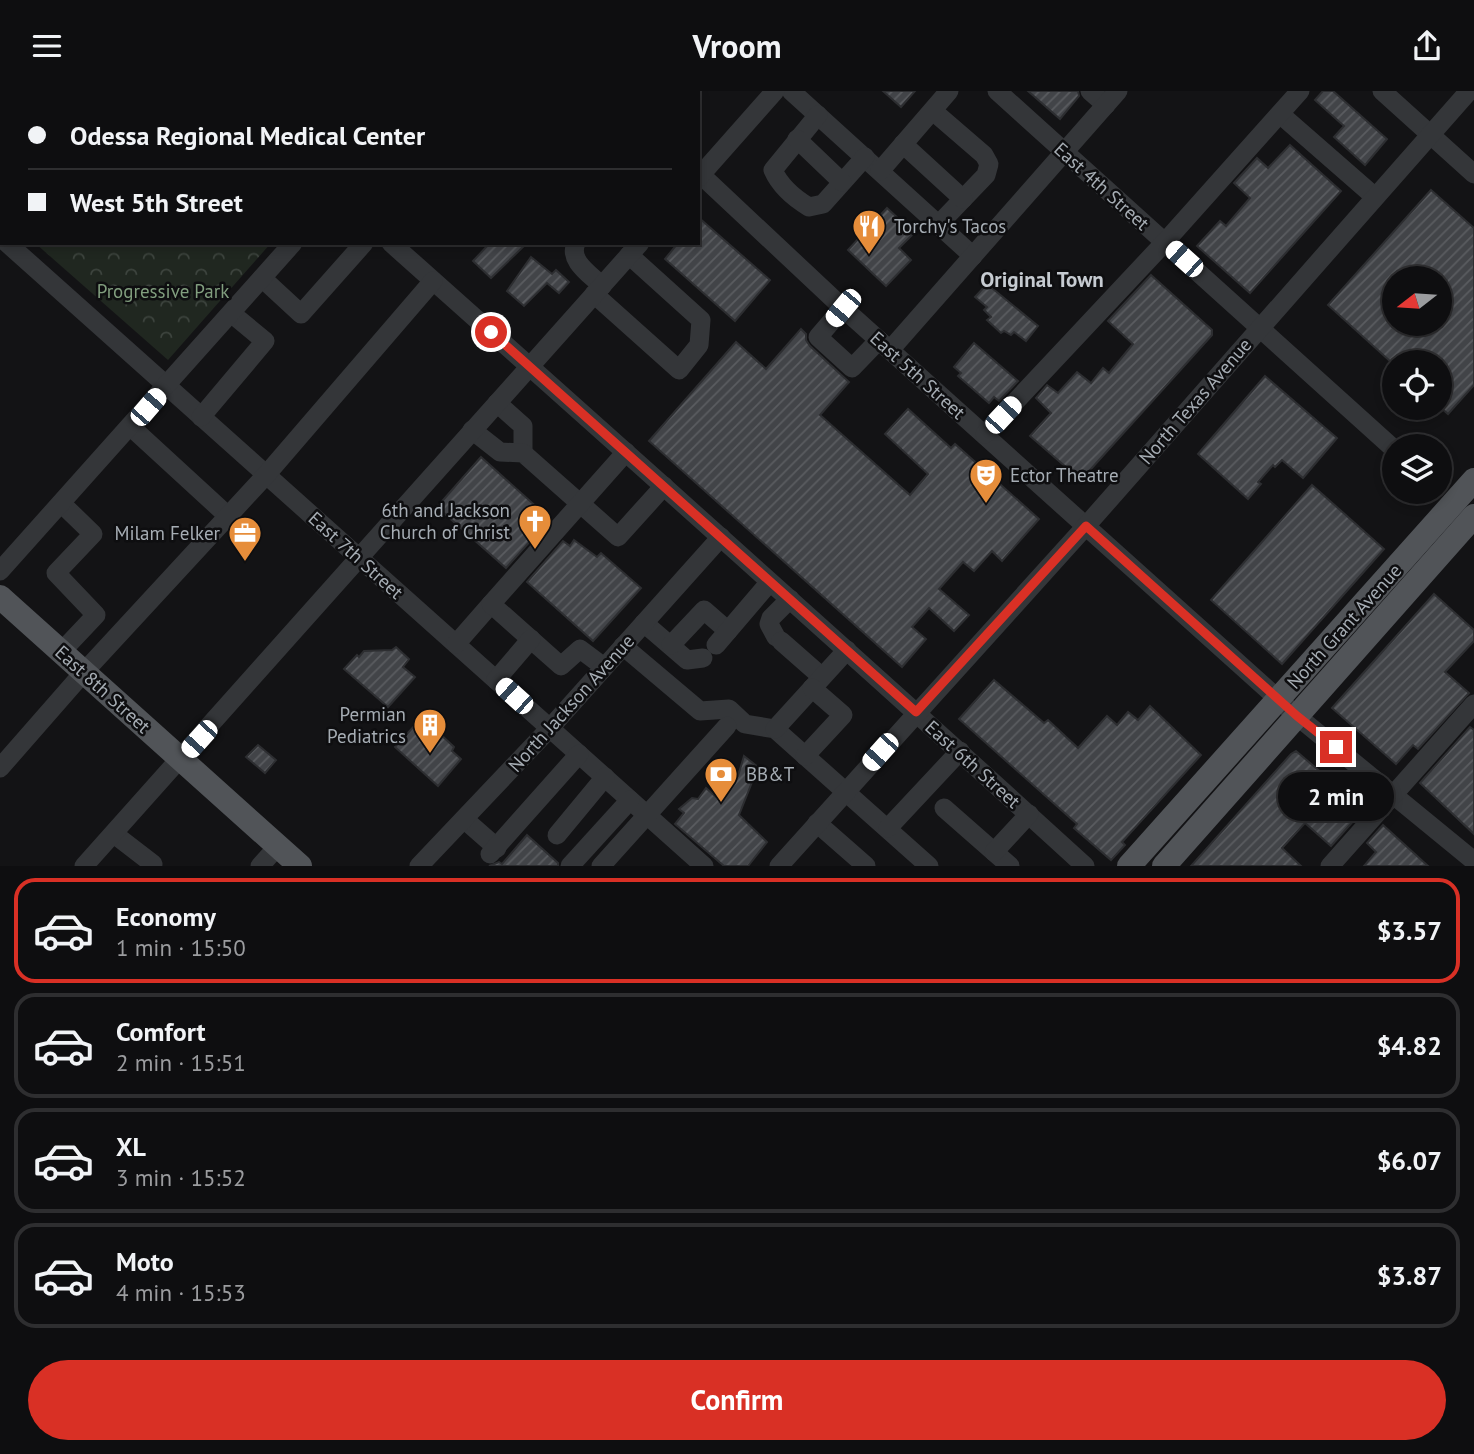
<!DOCTYPE html>
<meta charset="utf-8">
<style>
:root{--surface:#0e0e10;--page:#171719;--text:#f1f3f6;--muted:#9b9c9f;--line:#2e2e30;--accent:#d93025}
body{margin:0;font-family:"PT Sans",sans-serif;background:var(--page);color:var(--text);height:100vh;display:flex;flex-direction:column;font-size:26px;white-space:nowrap}
*{box-sizing:border-box;margin:0}
p{font-size:23px;color:var(--muted)}
.icon{flex:none;width:38px;height:38px;fill:none;stroke:currentColor;stroke-width:2;stroke-linecap:round;stroke-linejoin:round}
.map{position:relative;height:775px;overflow:hidden}
.panel{display:flex;flex-direction:column;background:var(--surface);flex:1}
.panel>*{flex:none}
.top-card{position:absolute;left:0px;top:0px;width:700px;height:154px;box-shadow:0 4px 10px #0003,0 0 0 2px var(--line);display:grid;align-content:center;height:154px;padding:0 28px;background:var(--surface)}
.needle{width:46px;rotate:253deg}
.tools{position:absolute;left:1382px;top:175px;display:grid;gap:14px}
.tools a{display:grid;place-items:center;width:70px;height:70px;border-radius:50%;background:var(--surface);box-shadow:0 4px 10px #0003,0 0 0 2px var(--line);font-size:35px}
.end{position:absolute;width:32px;height:32px;margin:-16px;border:9px solid #d93025;background:#fff;box-shadow:0 0 0 4px #fff}
.from{border-radius:50%}
.bubble{position:absolute;height:49px;border-radius:24px;background:var(--surface);box-shadow:0 4px 10px #0003,0 0 0 2px var(--line);font-size:23px;font-weight:600;line-height:49px;text-align:center}
.car{position:absolute;width:21px;height:42px;margin:-21px -10px;border-radius:9px;box-shadow:0 0 5px 2px #0007;background:linear-gradient(#fff 24%,#345 0 40%,#fff 0 76%,#345 0 86%,#fff 0)}
.top-card b{display:flex;align-items:center;gap:24px;height:66px;font-size:26px}
.top-card b+b{border-top:2px solid var(--line)}
.top-card i{width:18px;height:18px;background:var(--text)}
ul{padding:12px 0 0;list-style:none}
li{display:flex;align-items:center;gap:21px;height:105px;margin:0 14px 10px;padding:0 14px;border:4px solid var(--line);border-radius:21px}
li div{flex:1}
li b{display:block;font-size:26px}
li em{font-style:normal;font-weight:600}
li.current{border-color:var(--accent)}
li>.icon{width:63px;height:63px;stroke-width:1.5}
.cta{display:flex;gap:14px;margin-top:auto;padding:14px 28px}
.cta a{flex:1;height:80px;border-radius:42px;background:var(--accent);color:#fff;font-size:28px;font-weight:600;line-height:80px;text-align:center}
header{display:flex;justify-content:space-between;align-items:center;height:91px;padding:0 28px;background:var(--surface);font-size:32px;font-weight:600}
.map>svg:first-child{display:block}
.park{fill:url(#park-crowns)}
.building{fill:url(#building-hatch);stroke:#2d2e31;stroke-width:2;fill-rule:evenodd}
.lines{fill:none;stroke-linecap:round;stroke-linejoin:round}
.path{stroke:#3a3d40;stroke-width:2.5;stroke-dasharray:3.5 5;stroke-linecap:butt}
.minor{stroke:#343639;stroke-width:19}
.major{stroke:#515458;stroke-width:24}
.route{stroke:#d93025;stroke-width:9}
.labels{text-anchor:middle;stroke-width:5;stroke-linejoin:round;paint-order:stroke}
.street-label{font-size:19px;fill:#a6adb4;stroke:#0e0e10}
.poi-label{font-size:19px;fill:#a6adb4;stroke:#0e0e10;text-anchor:start}
.park-label{font-size:19px;fill:#819e7e;stroke:#0e0e10}
.neighbourhood-label{font-size:21px;font-weight:bold;fill:#c6cbd1;stroke:#0e0e10}
</style>
<header><svg class="icon" aria-label="menu" viewBox="0 0 24 24"><path d="M4 6h16M4 12h16M4 18h16"/></svg>Vroom<svg class="icon" aria-label="share" viewBox="0 0 24 24"><path d="M12 15V3M7 8l5-5 5 5M5 13v7h14v-7"/></svg></header>
<div class="map">
<svg width="1474" height="775" viewBox="0 0 1474 775">
<defs>
<pattern id="park-crowns" width="20" height="18" patternUnits="userSpaceOnUse" patternTransform="scale(1.75)"><rect width="20" height="18" fill="#202720"/><path d="M2 6a3 3 0 1 1 6 0M12 15a3 3 0 1 1 6 0" fill="none" stroke="#3d443e"/></pattern>
<pattern id="building-hatch" width="6" height="6" patternUnits="userSpaceOnUse" patternTransform="scale(1.75)"><rect width="6" height="6" fill="#424448"/><path d="M-1 1l2-2M0 6l6-6M5 7l2-2" fill="none" stroke="#5a5c60"/></pattern>
</defs>
<rect width="100%" height="100%" fill="#131315"/>
<path class="park" d="M 35,152 L 271,152 L 168,269 Z"/>
<g class="building">
<path d="M 883,0 L 915,0 L 901,16 Z"/>
<path d="M 1028,0 L 1078,0 L 1079,5 L 1060,28 Z"/>
<path d="M 1323,0 L 1333,0 L 1387,48 L 1365,74 L 1334,46 L 1344,35 L 1315,9 Z"/>
<path d="M 1290,54 L 1341,100 L 1250,202 L 1197,155 L 1220,130 L 1226,135 L 1250,107 L 1234,92 L 1257,67 L 1268,77 Z"/>
<path d="M 1431,99 L 1474,137 L 1474,294 L 1448,323 L 1440,316 L 1440,271 L 1391,271 L 1328,214 ZM 1395,187 L 1440,187 L 1440,233 L 1395,233 Z"/>
<path d="M 887,117 L 914,142 L 899,157 L 911,169 L 886,195 L 848,159 Z"/>
<path d="M 698,126 L 770,189 L 735,230 L 665,168 L 678,152 L 698,152 Z"/>
<path d="M 490,152 L 527,152 L 491,187 L 473,170 Z"/>
<path d="M 531,166 L 552,183 L 556,179 L 569,191 L 559,202 L 547,192 L 524,215 L 507,200 Z"/>
<path d="M 1151,184 L 1212,239 L 1212,244 L 1081,389 L 1030,345 L 1051,322 L 1036,307 L 1047,294 L 1058,302 L 1077,281 L 1091,292 L 1103,277 L 1109,282 L 1133,253 L 1108,230 Z"/>
<path d="M 987,193 L 1038,235 L 1026,250 L 1014,241 L 1011,244 L 1004,240 L 1001,242 L 987,229 L 991,226 L 984,219 L 987,216 L 975,206 Z"/>
<path d="M 801,238 L 806,243 L 806,249 L 810,255 L 849,291 L 820,324 L 910,404 L 928,383 L 885,343 L 908,318 L 951,357 L 955,353 L 1039,428 L 1002,470 L 992,460 L 974,480 L 963,471 L 939,498 L 969,524 L 954,540 L 929,517 L 912,536 L 926,548 L 902,576 L 649,350 L 736,251 L 766,278 Z"/>
<path d="M 974,252 L 1018,290 L 999,310 L 994,306 L 989,312 L 958,285 L 961,282 L 954,276 Z"/>
<path d="M 1265,285 L 1337,347 L 1303,387 L 1282,369 L 1275,376 L 1273,374 L 1258,391 L 1261,393 L 1248,408 L 1198,363 Z"/>
<path d="M 481,366 L 550,428 L 506,477 L 437,416 Z"/>
<path d="M 1312,394 L 1384,458 L 1282,573 L 1211,509 Z"/>
<path d="M 574,449 L 597,466 L 601,462 L 641,497 L 593,550 L 527,491 L 563,450 L 570,455 Z"/>
<path d="M 1434,503 L 1474,539 L 1474,550 L 1445,581 L 1469,602 L 1418,658 L 1413,654 L 1396,673 L 1332,617 Z"/>
<path d="M 396,556 L 409,568 L 403,576 L 415,586 L 388,616 L 344,578 L 357,564 L 359,566 L 364,560 L 392,559 Z"/>
<path d="M 994,589 L 1044,632 L 1048,629 L 1078,657 L 1107,625 L 1117,634 L 1128,621 L 1138,629 L 1150,615 L 1201,664 L 1122,751 L 1125,754 L 1111,769 L 1074,737 L 1077,733 L 959,628 Z"/>
<path d="M 418,631 L 433,644 L 438,641 L 454,656 L 452,660 L 461,668 L 438,695 L 395,656 Z"/>
<path d="M 1470,636 L 1474,639 L 1474,743 L 1420,692 Z"/>
<path d="M 258,654 L 276,669 L 265,682 L 246,666 Z"/>
<path d="M 1296,660 L 1364,718 L 1331,755 L 1305,732 L 1282,757 L 1301,775 L 1191,775 L 1291,663 Z"/>
<path d="M 744,665 L 758,676 L 739,724 L 767,751 L 748,775 L 724,775 L 675,733 L 684,722 L 679,718 L 692,707 L 698,708 L 706,697 L 716,706 L 738,685 Z"/>
<path d="M 1383,734 L 1428,775 L 1364,775 L 1376,761 L 1367,752 Z"/>
<path d="M 527,744 L 558,772 L 558,775 L 489,775 L 499,771 L 502,773 Z"/>
</g>
<g class="lines">
<path class="path" d="M 409,0 L 411,2"/>
<g class="minor">
<path d="M 291,0 L 292,2"/>
<path d="M 611,0 L 613,2"/>
<path d="M 791,0 L 973,165"/>
<path d="M 997,0 L 1395,359"/>
<path d="M 1090,0 L 1106,14"/>
<path d="M 1382,0 L 1474,83"/>
<path d="M 81,2 L 82,0"/>
<path d="M 261,2 L 262,0"/>
<path d="M 432,2 L 433,0"/>
<path d="M 933,20 L 984,64 L 989,73 L 986,84 L 939,133"/>
<path d="M 1280,23 L 1375,106"/>
<path d="M 818,24 L 773,79 C 780,95 794,107 809,116 L 823,113 L 865,66"/>
<path d="M 797,48 L 842,91"/>
<path d="M 903,53 L 963,108"/>
<path d="M 880,80 L 949,0"/>
<path d="M 698,81 L 843,217 L 1297,625 L 1474,770"/>
<path d="M 698,87 L 775,0"/>
<path d="M 0,92 L 2,90"/>
<path d="M 7,152 L 704,775"/>
<path d="M 391,152 C 623,359 855,565 1085,775"/>
<path d="M 576,152 C 568,170 590,183 602,195"/>
<path d="M 262,187 L 301,223 L 364,152"/>
<path d="M 594,203 L 679,279 L 699,254 L 701,229 L 629,164"/>
<path d="M 843,217 L 818,246 L 852,277 L 879,249"/>
<path d="M 890,259 L 1118,0"/>
<path d="M 497,312 L 523,335 L 523,362"/>
<path d="M 201,326 L 265,250 L 231,222"/>
<path d="M 130,335 L 228,425"/>
<path d="M 472,339 L 500,361 L 523,362 L 618,446 L 664,395"/>
<path d="M 985,343 L 1165,151 L 1300,0"/>
<path d="M 61,412 L 93,443 L 56,482 L 96,524 L 62,560"/>
<path d="M 0,480 L 293,152"/>
<path d="M 644,532 L 687,569 L 703,567"/>
<path d="M 776,546 L 769,533 L 771,527 L 790,508"/>
<path d="M 781,550 L 822,586"/>
<path d="M 456,553 L 491,513"/>
<path d="M 671,554 L 704,519 L 728,540"/>
<path d="M 716,554 L 769,492"/>
<path d="M 623,555 L 700,620 L 729,618 L 745,633 L 775,638 L 929,775"/>
<path d="M 604,576 L 580,558 L 561,575 L 491,513 L 626,361"/>
<path d="M 496,589 L 531,548"/>
<path d="M 775,638 L 847,559"/>
<path d="M 805,665 L 843,624 L 812,597"/>
<path d="M 0,677 L 84,581 L 266,384 L 433,190"/>
<path d="M 944,717 L 1010,775"/>
<path d="M 464,728 L 497,757"/>
<path d="M 817,732 L 866,775"/>
<path d="M 888,737 L 960,660"/>
<path d="M 114,743 L 153,773 L 151,775"/>
<path d="M 557,744 L 605,686"/>
<path d="M 994,761 L 1029,723"/>
<path d="M 490,763 L 579,663"/>
<path d="M 84,775 L 640,152"/>
<path d="M 260,775 L 278,755"/>
<path d="M 419,775 L 550,637 L 721,446"/>
<path d="M 570,775 L 630,709"/>
<path d="M 601,775 L 727,635"/>
<path d="M 779,775 L 1086,435 L 1469,0"/>
<path d="M 1330,775 L 1474,613"/>
</g>
<g class="major">
<path d="M 0,506 L 300,775"/>
<path d="M 1129,775 L 1474,389"/>
<path d="M 1164,775 L 1474,425"/>
</g>
</g>
<g class="lines">
<path class="route" d="M 491,241 L 916,621 L 1086,435 L 1297,625 L 1336,656"/>
</g>
<defs>
<symbol id="restaurant-pin" viewBox="-11 -11 22 30"><path d="M0 17L-7.5 6A9.5 9.5 0 1 1 7.5 6Z" fill="#e68d3a" stroke="#0e0e10"/><path d="M-5-6h1v4h1v-4h1v4h1v-4h1v5L-1.5 .5V6h-2V.5L-5-1ZM5-6V6H3V1.5H1.5Q1.5-4 5-6Z" fill="#fff"/></symbol>
<symbol id="theatre-pin" viewBox="-11 -11 22 30"><path d="M0 17L-7.5 6A9.5 9.5 0 1 1 7.5 6Z" fill="#e68d3a" stroke="#0e0e10"/><path d="M-5-5.5Q0-4 5-5.5V0Q5 5 0 6Q-5 5-5 0ZM-3.3-2.5H-1v1.5H-3.3ZM1-2.5H3.3v1.5H1ZM-2.8 1Q0 5.5 2.8 1Z" fill="#fff"/></symbol>
<symbol id="church-pin" viewBox="-11 -11 22 30"><path d="M0 17L-7.5 6A9.5 9.5 0 1 1 7.5 6Z" fill="#e68d3a" stroke="#0e0e10"/><path d="M-1.2-6h2.4v3.5h3.3v2.4h-3.3V6h-2.4V-.1h-3.3v-2.4h3.3Z" fill="#fff"/></symbol>
<symbol id="office-pin" viewBox="-11 -11 22 30"><path d="M0 17L-7.5 6A9.5 9.5 0 1 1 7.5 6Z" fill="#e68d3a" stroke="#0e0e10"/><path d="M-6-3h4V-5.5h4V-3h4V5H-6ZM-1-4.5V-3h2v-1.5ZM-6 0V1H6V0Z" fill="#fff"/></symbol>
<symbol id="building-pin" viewBox="-11 -11 22 30"><path d="M0 17L-7.5 6A9.5 9.5 0 1 1 7.5 6Z" fill="#e68d3a" stroke="#0e0e10"/><path d="M-4-6H4V6H1V3H-1V6H-4ZM-2.5-4.3h1.7v1.8h-1.7ZM.8-4.3h1.7v1.8H.8ZM-2.5-1h1.7V.8h-1.7ZM.8-1h1.7V.8H.8Z" fill="#fff"/></symbol>
<symbol id="bank-pin" viewBox="-11 -11 22 30"><path d="M0 17L-7.5 6A9.5 9.5 0 1 1 7.5 6Z" fill="#e68d3a" stroke="#0e0e10"/><path d="M-6-4H6V4H-6ZM0-2.3a2.3 2.3 0 1 0 0 4.6a2.3 2.3 0 1 0 0-4.6Z" fill="#fff"/></symbol>
</defs>
<g fill-rule="evenodd">
<use href="#restaurant-pin" x="850" y="116" width="38" height="52"/>
<use href="#theatre-pin" x="967" y="365" width="38" height="52"/>
<use href="#church-pin" x="516" y="411" width="38" height="52"/>
<use href="#office-pin" x="226" y="423" width="38" height="52"/>
<use href="#building-pin" x="411" y="615" width="38" height="52"/>
<use href="#bank-pin" x="702" y="664" width="38" height="52"/>
</g>
<g class="labels">
<g class="street-label">
<text transform="translate(1102 95) rotate(42)" y="7">East 4th Street</text>
<text transform="translate(918 284) rotate(42)" y="7">East 5th Street</text>
<text transform="translate(1195 310) rotate(-49)" y="7">North Texas Avenue</text>
<text transform="translate(356 464) rotate(42)" y="7">East 7th Street</text>
<text transform="translate(1344 535) rotate(-48)" y="7">North Grant Avenue</text>
<text transform="translate(103 598) rotate(42)" y="7">East 8th Street</text>
<text transform="translate(571 612) rotate(-48)" y="7">North Jackson Avenue</text>
<text transform="translate(973 673) rotate(42)" y="7">East 6th Street</text>
</g>
<g class="poi-label">
<text x="894" y="142">Torchy's Tacos</text>
<text x="1010" y="391">Ector Theatre</text>
<text x="510" y="426" text-anchor="end">6th and Jackson<tspan x="510" dy="22">Church of Christ</tspan></text>
<text x="220" y="449" text-anchor="end">Milam Felker</text>
<text x="406" y="630" text-anchor="end">Permian<tspan x="406" dy="22">Pediatrics</tspan></text>
<text x="746" y="690">BB&amp;T</text>
</g>
<g class="park-label">
<text x="163" y="207">Progressive Park</text>
</g>
<g class="neighbourhood-label">
<text x="1042" y="196">Original Town</text>
</g>
</g>
</svg>
<div class="tools">
<a><svg class="needle" viewBox="-14 -14 28 28"><path d="M0-13l5 13h-10z" fill="#e53935"/><path d="M0 13l5-13h-10z" fill="#9b9c9f"/></svg></a>
<a><svg class="icon" aria-label="locate" viewBox="0 0 24 24"><circle cx="12" cy="12" r="6"/><path d="M12 2v4M12 18v4M2 12h4M18 12h4"/></svg></a>
<a><svg class="icon" aria-label="layers" viewBox="0 0 24 24"><path d="M12 4l9 5-9 5-9-5zM3 14l9 5 9-5"/></svg></a>
</div>
<i class="end from" style="left:491px;top:241px"></i>
<i class="end" style="left:1336px;top:656px"></i>
<div class="bubble" style="left:1278px;top:681px;width:116px">2 min</div>
<i class="car" style="left:1184px;top:168px;rotate:312deg"></i>
<i class="car" style="left:843px;top:217px;rotate:220deg"></i>
<i class="car" style="left:148px;top:316px;rotate:41deg"></i>
<i class="car" style="left:1003px;top:324px;rotate:43deg"></i>
<i class="car" style="left:514px;top:605px;rotate:312deg"></i>
<i class="car" style="left:199px;top:648px;rotate:222deg"></i>
<i class="car" style="left:880px;top:661px;rotate:222deg"></i>
<div class="top-card">
<b><i class="from"></i>Odessa Regional Medical Center</b>
<b><i></i>West 5th Street</b>
</div>
</div>
<section class="panel">
<ul>
<li class="current"><svg class="icon" aria-label="car" viewBox="0 0 24 24"><path d="M5 17H2v-5l4-1 3-4h7l3 4 3 1v5h-3M9 17h6M6 11h13"/><circle cx="7" cy="17" r="2"/><circle cx="17" cy="17" r="2"/></svg><div><b>Economy</b><p>1 min · 15:50</p></div><em>$3.57</em></li>
<li><svg class="icon" aria-label="car" viewBox="0 0 24 24"><path d="M5 17H2v-5l4-1 3-4h7l3 4 3 1v5h-3M9 17h6M6 11h13"/><circle cx="7" cy="17" r="2"/><circle cx="17" cy="17" r="2"/></svg><div><b>Comfort</b><p>2 min · 15:51</p></div><em>$4.82</em></li>
<li><svg class="icon" aria-label="car" viewBox="0 0 24 24"><path d="M5 17H2v-5l4-1 3-4h7l3 4 3 1v5h-3M9 17h6M6 11h13"/><circle cx="7" cy="17" r="2"/><circle cx="17" cy="17" r="2"/></svg><div><b>XL</b><p>3 min · 15:52</p></div><em>$6.07</em></li>
<li><svg class="icon" aria-label="car" viewBox="0 0 24 24"><path d="M5 17H2v-5l4-1 3-4h7l3 4 3 1v5h-3M9 17h6M6 11h13"/><circle cx="7" cy="17" r="2"/><circle cx="17" cy="17" r="2"/></svg><div><b>Moto</b><p>4 min · 15:53</p></div><em>$3.87</em></li>
</ul>
<div class="cta"><a>Confirm</a></div>
</section>
